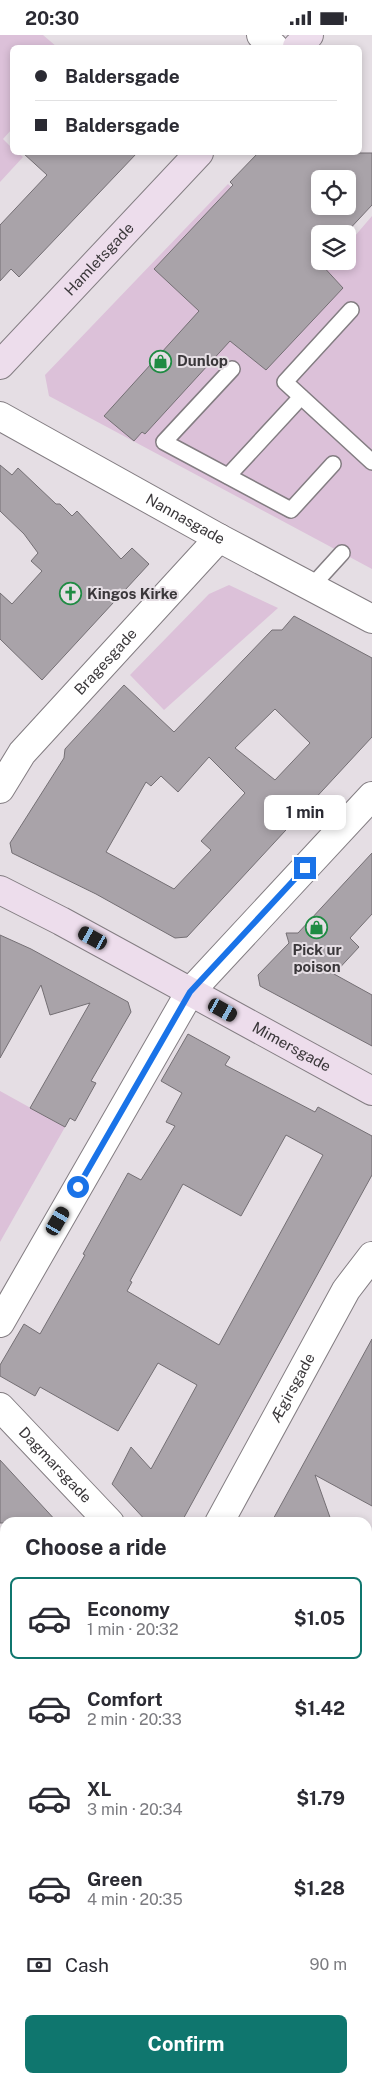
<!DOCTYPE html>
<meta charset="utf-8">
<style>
:root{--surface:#fff;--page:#f7f7f7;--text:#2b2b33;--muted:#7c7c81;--line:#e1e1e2;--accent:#0f766e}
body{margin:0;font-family:"Public Sans",sans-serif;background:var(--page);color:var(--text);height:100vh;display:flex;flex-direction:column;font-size:19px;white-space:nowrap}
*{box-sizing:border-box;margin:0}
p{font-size:16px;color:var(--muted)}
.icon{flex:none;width:28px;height:28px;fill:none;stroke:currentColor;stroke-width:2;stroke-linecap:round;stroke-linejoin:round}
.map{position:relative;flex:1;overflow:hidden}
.panel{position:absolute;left:0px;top:1482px;width:372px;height:566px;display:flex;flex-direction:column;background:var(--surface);border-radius:15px 15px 0 0;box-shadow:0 2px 8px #0003}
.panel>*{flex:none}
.banner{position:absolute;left:10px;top:10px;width:352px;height:110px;border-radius:8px;box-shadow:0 2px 8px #0003;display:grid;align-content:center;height:110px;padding:0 25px;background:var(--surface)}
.buttons{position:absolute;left:311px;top:135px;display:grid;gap:10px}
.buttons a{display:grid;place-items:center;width:45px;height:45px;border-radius:8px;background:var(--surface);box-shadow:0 2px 8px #0003;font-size:25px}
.end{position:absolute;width:22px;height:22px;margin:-11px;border:6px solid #1a73e8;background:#fff;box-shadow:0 0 0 2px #fff}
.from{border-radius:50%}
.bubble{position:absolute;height:35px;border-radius:8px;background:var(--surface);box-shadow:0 2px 8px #0003;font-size:16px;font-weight:700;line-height:35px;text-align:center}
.car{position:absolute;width:15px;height:30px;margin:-15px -8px;border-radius:6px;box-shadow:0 0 4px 1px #0007;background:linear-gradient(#222 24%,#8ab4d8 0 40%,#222 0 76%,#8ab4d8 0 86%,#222 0)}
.banner b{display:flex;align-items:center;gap:18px;height:48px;font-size:19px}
.banner b+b{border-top:1px solid var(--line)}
.banner i{width:12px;height:12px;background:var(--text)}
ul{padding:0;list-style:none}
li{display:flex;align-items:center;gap:15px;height:82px;margin:0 10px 8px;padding:0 15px;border:2px solid transparent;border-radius:8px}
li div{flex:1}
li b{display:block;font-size:19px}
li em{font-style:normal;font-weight:700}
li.current{border-color:var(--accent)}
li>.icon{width:45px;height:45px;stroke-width:1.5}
h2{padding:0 25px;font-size:22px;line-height:60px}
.pay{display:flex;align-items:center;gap:12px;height:55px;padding:0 25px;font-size:19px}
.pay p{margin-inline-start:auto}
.primary-button{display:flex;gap:10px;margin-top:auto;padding:10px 25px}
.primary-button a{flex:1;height:58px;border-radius:8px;background:var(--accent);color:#fff;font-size:20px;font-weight:700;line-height:58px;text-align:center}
.status{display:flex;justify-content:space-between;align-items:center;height:35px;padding:0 25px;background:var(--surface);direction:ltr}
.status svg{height:14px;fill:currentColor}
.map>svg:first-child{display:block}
.green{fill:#dcc1d9}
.building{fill:#a9a3a9;stroke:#746f74;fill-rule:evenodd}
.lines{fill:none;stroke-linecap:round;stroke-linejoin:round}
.lane-casing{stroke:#837d82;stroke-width:18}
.street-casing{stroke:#837d82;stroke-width:30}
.secondary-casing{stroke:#837d82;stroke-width:30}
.lane{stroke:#fff;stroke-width:15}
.street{stroke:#fff;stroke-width:28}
.secondary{stroke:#edddec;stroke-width:28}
.route{stroke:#1a73e8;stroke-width:6}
.labels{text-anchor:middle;stroke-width:4;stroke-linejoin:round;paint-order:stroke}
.street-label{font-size:15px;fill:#3a373a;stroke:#e5dee4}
.poi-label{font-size:15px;font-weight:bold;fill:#3a373a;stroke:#e5dee4;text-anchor:start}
</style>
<div class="status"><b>20:30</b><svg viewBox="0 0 49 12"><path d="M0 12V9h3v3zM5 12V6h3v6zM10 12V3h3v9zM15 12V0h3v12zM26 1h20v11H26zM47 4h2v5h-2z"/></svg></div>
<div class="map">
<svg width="372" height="2048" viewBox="0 0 372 2048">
<rect width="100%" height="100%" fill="#e5dee4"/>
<g class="green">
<path d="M 0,0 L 43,0 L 57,12 L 12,12 L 12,94 L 3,104 L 12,113 L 12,118 L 18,118 L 23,122 L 0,147 Z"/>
<path d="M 228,149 L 339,248 L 325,234 L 332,226 L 348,226 L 348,209 L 372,181 L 372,534 L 49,361 L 45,340 Z"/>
<path d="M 229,550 L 278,573 L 164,675 L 130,640 L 209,559 Z"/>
<path d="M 0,1056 L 65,1092 L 0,1207 Z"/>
</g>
<g class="building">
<path d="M 23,118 L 137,118 L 19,242 L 11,234 L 0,246 L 0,190 L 47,140 Z"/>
<path d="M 258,118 L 372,118 L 372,170 L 345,199 L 320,199 L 320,228 L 343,253 L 266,335 L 230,306 L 145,399 L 142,397 L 134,406 L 104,381 L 199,276 L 154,234 L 233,150 L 230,147 ZM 320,144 L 348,144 L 348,171 L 320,171 Z"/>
<path d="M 0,430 L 12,440 L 18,433 L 56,469 L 60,469 L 72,481 L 77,476 L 121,524 L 132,513 L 149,529 L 42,645 L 0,604 L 0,558 L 12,569 L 42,536 L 31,526 L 38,518 L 24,499 L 0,476 Z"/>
<path d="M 294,581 L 372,623 L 372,702 L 187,902 L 175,903 L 96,859 L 12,818 L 10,808 L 64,723 L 65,714 L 124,650 L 174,697 L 272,595 L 282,595 ZM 275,674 L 310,708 L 275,745 L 235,713 ZM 209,722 L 245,758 L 201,806 L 211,815 L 174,854 L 106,817 L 146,747 L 151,751 L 161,741 L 178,757 Z"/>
<path d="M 372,818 L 372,879 L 350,903 L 359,912 L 334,939 L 372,960 L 372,1011 L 260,951 L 258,940 L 289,908 L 286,898 L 298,898 Z"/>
<path d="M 0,900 L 31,914 L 128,967 L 131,977 L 91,1046 L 96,1048 L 75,1086 L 70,1083 L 65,1092 L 30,1073 L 90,968 L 50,980 L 41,950 L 0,1023 Z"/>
<path d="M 188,999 L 230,1022 L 225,1030 L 315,1077 L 318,1072 L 372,1101 L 372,1140 L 181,1488 L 148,1488 L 112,1449 L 131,1412 L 151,1434 L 197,1350 L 158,1328 L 118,1396 L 40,1352 L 35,1361 L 0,1341 L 0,1330 L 24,1289 L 40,1299 L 85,1220 L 83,1219 L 128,1138 L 141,1145 L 175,1091 L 166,1087 L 182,1058 L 161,1046 ZM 286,1100 L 323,1120 L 219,1310 L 127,1256 L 132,1247 L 130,1246 L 183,1149 L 241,1181 Z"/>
<path d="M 372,1304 L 372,1471 L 315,1440 L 332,1488 L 271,1488 Z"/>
<path d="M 0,1425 L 58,1488 L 0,1488 Z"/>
</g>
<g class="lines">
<defs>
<g id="lane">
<path d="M 351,275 L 285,347 L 372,427"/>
<path d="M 232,334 L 164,407 L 291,475 L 333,429"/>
<path d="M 228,441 L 301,362"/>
<path d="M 311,552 L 342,518"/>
</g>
<g id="street">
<path d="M 261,0 L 274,12"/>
<path id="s1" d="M 0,381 L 219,503 L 372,584"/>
<path id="s2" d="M 0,754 L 22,718 L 219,503"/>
<path d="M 0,1288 L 190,957 L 372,761"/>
<path id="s3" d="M 0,1372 L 110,1488"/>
<path id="s4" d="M 219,1488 L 346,1255 L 372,1221"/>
<path d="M 368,1769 L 372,1774"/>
<path d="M 0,1925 L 5,1916"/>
<path d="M 203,2044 L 207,2048"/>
</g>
<g id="secondary">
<path d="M 297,12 L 309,0"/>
<path id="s5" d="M 0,330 L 199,118"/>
<path id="s6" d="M 0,855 L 61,886 L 372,1056"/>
</g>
</defs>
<use href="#lane" class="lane-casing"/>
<use href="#street" class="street-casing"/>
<use href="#secondary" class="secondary-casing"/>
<use href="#lane" class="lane"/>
<use href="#street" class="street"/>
<use href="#secondary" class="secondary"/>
</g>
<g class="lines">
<path class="route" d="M 78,1152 L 190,957 L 305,833"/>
</g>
<defs>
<symbol id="shop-ring" viewBox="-11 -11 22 22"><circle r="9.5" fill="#e5dee4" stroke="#1f8b43" stroke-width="1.5"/><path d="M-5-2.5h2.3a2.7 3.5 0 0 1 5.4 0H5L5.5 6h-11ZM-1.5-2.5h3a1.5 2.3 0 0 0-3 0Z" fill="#1f8b43"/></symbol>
<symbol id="church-ring" viewBox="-11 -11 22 22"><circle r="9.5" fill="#e5dee4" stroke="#1f8b43" stroke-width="1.5"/><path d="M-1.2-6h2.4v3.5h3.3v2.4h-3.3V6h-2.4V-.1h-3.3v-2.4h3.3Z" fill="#1f8b43"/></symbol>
</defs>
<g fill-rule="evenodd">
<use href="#shop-ring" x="148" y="314" width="25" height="25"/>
<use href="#church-ring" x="58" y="546" width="25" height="25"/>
<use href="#shop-ring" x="304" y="880" width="25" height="25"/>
</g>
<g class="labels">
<g class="street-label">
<text dy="5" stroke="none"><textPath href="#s5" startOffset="145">Hamletsgade</textPath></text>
<text dy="5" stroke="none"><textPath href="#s1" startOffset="212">Nannasgade</textPath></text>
<text dy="5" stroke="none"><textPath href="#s2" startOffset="166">Bragesgade</textPath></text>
<text dy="5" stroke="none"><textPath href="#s6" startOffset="331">Mimersgade</textPath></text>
<text dy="5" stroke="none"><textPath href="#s4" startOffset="154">Ægirsgade</textPath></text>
<text dy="5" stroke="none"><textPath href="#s3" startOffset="80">Dagmarsgade</textPath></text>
</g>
<g class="poi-label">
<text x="177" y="331">Dunlop</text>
<text x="87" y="564">Kingos Kirke</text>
<text x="317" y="920" text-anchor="middle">Pick ur<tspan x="317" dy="17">poison</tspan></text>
</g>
</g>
</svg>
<div class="buttons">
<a><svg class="icon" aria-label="locate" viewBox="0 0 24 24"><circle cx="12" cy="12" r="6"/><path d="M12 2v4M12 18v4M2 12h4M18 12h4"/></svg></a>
<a><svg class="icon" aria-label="layers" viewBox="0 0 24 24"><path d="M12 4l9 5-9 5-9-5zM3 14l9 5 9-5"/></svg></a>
</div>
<i class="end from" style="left:78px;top:1152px"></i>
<i class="end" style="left:305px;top:833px"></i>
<div class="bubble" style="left:264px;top:760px;width:82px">1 min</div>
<i class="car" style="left:93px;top:903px;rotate:299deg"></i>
<i class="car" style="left:223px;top:975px;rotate:119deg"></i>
<i class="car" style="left:58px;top:1186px;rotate:30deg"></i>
<div class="banner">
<b><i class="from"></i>Baldersgade</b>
<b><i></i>Baldersgade</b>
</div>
<section class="panel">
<h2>Choose a ride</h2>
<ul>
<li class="current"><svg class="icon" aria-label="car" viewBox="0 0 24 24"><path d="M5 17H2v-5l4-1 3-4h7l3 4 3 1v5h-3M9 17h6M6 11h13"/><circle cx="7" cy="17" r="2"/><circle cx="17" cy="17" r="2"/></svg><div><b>Economy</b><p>1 min · 20:32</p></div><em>$1.05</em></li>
<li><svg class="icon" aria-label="car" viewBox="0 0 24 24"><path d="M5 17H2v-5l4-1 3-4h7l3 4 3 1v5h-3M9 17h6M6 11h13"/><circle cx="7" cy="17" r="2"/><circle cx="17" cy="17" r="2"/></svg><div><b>Comfort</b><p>2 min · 20:33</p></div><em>$1.42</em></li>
<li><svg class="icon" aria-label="car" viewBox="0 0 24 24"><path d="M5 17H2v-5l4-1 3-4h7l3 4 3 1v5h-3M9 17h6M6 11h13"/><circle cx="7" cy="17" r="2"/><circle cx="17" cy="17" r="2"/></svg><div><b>XL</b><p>3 min · 20:34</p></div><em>$1.79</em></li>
<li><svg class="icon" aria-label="car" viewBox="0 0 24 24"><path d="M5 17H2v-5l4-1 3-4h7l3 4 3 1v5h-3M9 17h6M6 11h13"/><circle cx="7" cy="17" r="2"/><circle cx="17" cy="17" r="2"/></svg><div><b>Green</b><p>4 min · 20:35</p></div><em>$1.28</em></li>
</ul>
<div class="pay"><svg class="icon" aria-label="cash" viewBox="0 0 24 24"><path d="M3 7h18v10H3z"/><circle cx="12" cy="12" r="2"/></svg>Cash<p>90 m</p></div>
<div class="primary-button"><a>Confirm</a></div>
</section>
</div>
